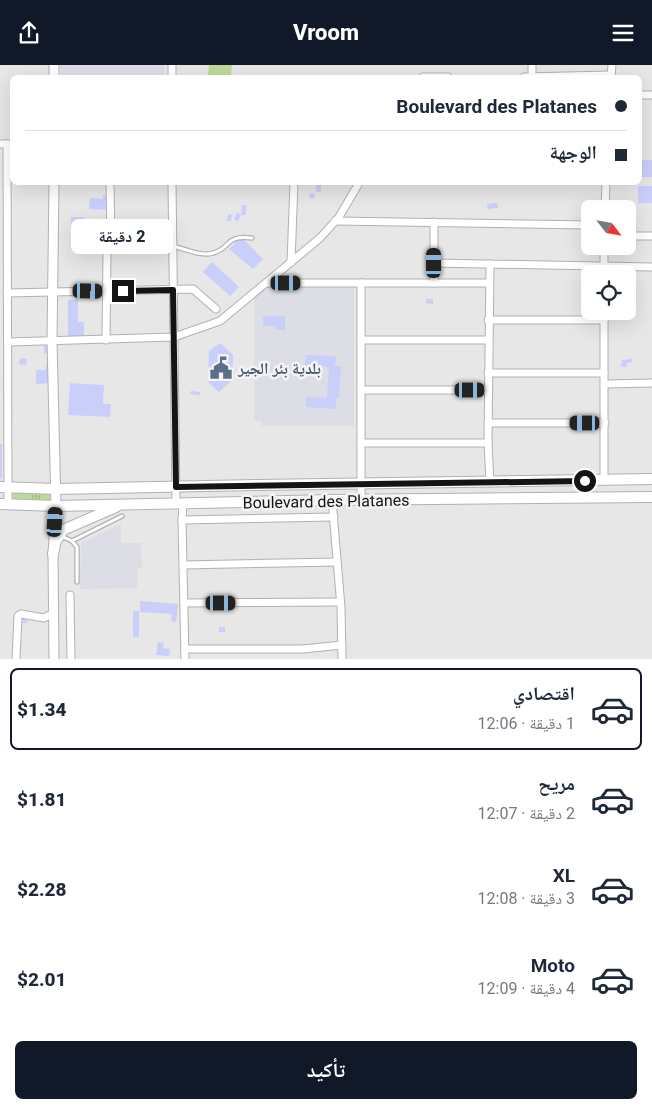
<!DOCTYPE html>
<html lang="ar">
<meta charset="utf-8">
<style>
:root{--surface:#fff;--page:#f2f2f3;--text:#1f2937;--muted:#747a83;--line:#e0e1e3;--accent:#111827}
body{margin:0;font-family:Roboto,"Noto Naskh Arabic",sans-serif;background:var(--page);color:var(--text);direction:rtl;height:100vh;display:flex;flex-direction:column;font-size:19px;white-space:nowrap}
*{box-sizing:border-box;margin:0}
p{font-size:16px;color:var(--muted)}
.icon{flex:none;width:28px;height:28px;fill:none;stroke:currentColor;stroke-width:2;stroke-linecap:round;stroke-linejoin:round}
.map{position:relative;height:594px;overflow:hidden;direction:ltr}
.details{display:flex;flex-direction:column;background:var(--surface);flex:1}
.details>*{flex:none}
.top-card{position:absolute;left:10px;top:10px;width:632px;height:110px;border-radius:8px;box-shadow:0 5px 20px #0002;direction:rtl;display:grid;align-content:center;height:110px;padding:0 15px;background:var(--surface)}
.needle{width:32px;rotate:121deg}
.buttons{position:absolute;left:581px;top:135px;display:grid;gap:10px}
.buttons a{display:grid;place-items:center;width:55px;height:55px;border-radius:8px;background:var(--surface);box-shadow:0 5px 20px #0002;font-size:25px}
.end{position:absolute;width:22px;height:22px;margin:-11px;border:6px solid #141415;background:#fff;box-shadow:0 0 0 2px #fff}
.from{border-radius:50%}
.bubble{position:absolute;height:35px;border-radius:8px;background:var(--surface);box-shadow:0 5px 20px #0002;font-size:16px;font-weight:800;line-height:35px;text-align:center;direction:rtl}
.car{position:absolute;width:15px;height:30px;margin:-15px -8px;border-radius:6px;box-shadow:0 0 4px 1px #0007;background:linear-gradient(#222 24%,#8ab4d8 0 40%,#222 0 76%,#8ab4d8 0 86%,#222 0)}
.top-card b{display:flex;align-items:center;gap:18px;height:48px;font-size:19px}
.top-card b+b{border-top:1px solid var(--line)}
.top-card i{width:12px;height:12px;background:var(--text)}
ul{padding:9px 0 0;list-style:none}
li{display:flex;align-items:center;gap:15px;height:82px;margin:0 10px 8px;padding:0 5px;border:2px solid transparent;border-radius:8px}
li div{flex:1}
li b{display:block;font-size:19px}
li em{font-style:normal;font-weight:800}
li.active{border-color:var(--accent)}
li>.icon{width:45px;height:45px;stroke-width:1.5}
.cta{display:flex;gap:10px;margin-top:auto;padding:10px 15px}
.cta a{flex:1;height:58px;border-radius:8px;background:var(--accent);color:#fff;font-size:20px;font-weight:800;line-height:58px;text-align:center}
header{display:flex;justify-content:space-between;align-items:center;height:65px;padding:0 15px;background:var(--accent);color:#fff;font-size:22px;font-weight:800}
.map>svg:first-child{display:block}
.built{fill:#dcdde5}
.grass{fill:url(#grass-tufts)}
.pitch{fill:#beda98}
.building{fill:#cacefa}
.lines{fill:none;stroke-linecap:round;stroke-linejoin:round}
.service-casing{stroke:#b1b1b2;stroke-width:5.5}
.minor-casing{stroke:#b1b1b2;stroke-width:9}
.tertiary-casing{stroke:#b1b1b2;stroke-width:11}
.primary-casing{stroke:#b1b1b2;stroke-width:12}
.service{stroke:#fff;stroke-width:3}
.minor{stroke:#fff;stroke-width:7}
.tertiary{stroke:#fff;stroke-width:9}
.primary{stroke:#fff;stroke-width:10}
.route{stroke:#141415;stroke-width:6}
.labels{text-anchor:middle;stroke-width:5;stroke-linejoin:round;paint-order:stroke}
.service-label{font-size:16px;font-weight:bold;fill:#4e5e75;stroke:#f4f4f5;text-anchor:start}
.street-label{font-size:16px;fill:#141415;stroke:#f4f4f5}
</style>
<header><svg class="icon" aria-label="menu" viewBox="0 0 24 24"><path d="M4 6h16M4 12h16M4 18h16"/></svg>Vroom<svg class="icon" aria-label="share" viewBox="0 0 24 24"><path d="M12 15V3M7 8l5-5 5 5M5 13v7h14v-7"/></svg></header>
<div class="map">
<svg width="652" height="594" viewBox="0 0 652 594">
<defs>
<pattern id="grass-tufts" width="24" height="20" patternUnits="userSpaceOnUse" patternTransform="scale(1.25)"><rect width="24" height="20" fill="#beda98"/><path d="M3 7l-1-3M5 7V3M7 7l1-3M15 17l-1-3M17 17v-4M19 17l1-3" fill="none" stroke="#a2ba82"/></pattern>
</defs>
<rect width="100%" height="100%" fill="#e7e7e8"/>
<g class="built">
<rect x="61" y="0" width="103" height="12"/>
<path d="M 354,220 L 354,361 L 262,361 L 261,356 L 254,356 L 254,233 L 268,221 Z"/>
<path d="M 121,459 L 121,478 L 141,478 L 142,503 L 138,503 L 137,523 L 80,524 L 81,478 Z"/>
</g>
<path class="grass" d="M 13,426 L 50,426 L 50,436 L 13,437 Z"/>
<path class="pitch" d="M 209,0 L 232,0 L 231,12 L 208,12 Z"/>
<g class="building">
<rect x="640" y="95" width="12" height="17"/>
<rect x="316" y="118" width="5" height="9"/>
<rect x="638" y="121" width="14" height="17"/>
<path d="M 314,128 L 315,133 L 310,134 L 309,129 Z"/>
<path d="M 103,130 L 110,131 L 109,145 L 89,144 L 90,133 L 103,134 Z"/>
<path d="M 497,138 L 498,143 L 488,144 L 487,139 Z"/>
<path d="M 242,140 L 246,140 L 246,150 L 241,150 Z"/>
<path d="M 237,148 L 241,150 L 238,156 L 234,154 Z"/>
<path d="M 228,149 L 232,150 L 231,156 L 227,156 Z"/>
<path d="M 71,152 L 84,152 L 84,158 L 90,158 L 90,166 L 71,165 Z"/>
<path d="M 81,168 L 87,169 L 86,175 L 80,173 Z"/>
<path d="M 241,172 L 263,194 L 253,204 L 229,184 Z"/>
<path d="M 89,184 L 95,184 L 96,189 L 89,189 Z"/>
<path d="M 212,197 L 239,222 L 230,231 L 203,207 Z"/>
<path d="M 426,234 L 433,234 L 433,239 L 426,238 Z"/>
<path d="M 68,235 L 78,235 L 78,257 L 84,257 L 84,271 L 68,271 Z"/>
<path d="M 263,251 L 285,251 L 285,265 L 275,264 L 275,261 L 263,261 Z"/>
<path d="M 51,278 L 51,288 L 44,288 L 44,279 Z"/>
<path d="M 220,278 L 233,290 L 232,315 L 219,327 L 208,317 L 209,286 Z"/>
<path d="M 306,290 L 336,291 L 335,301 L 341,301 L 339,333 L 336,333 L 336,344 L 306,342 L 306,332 L 327,333 L 329,302 L 305,300 Z"/>
<path d="M 20,293 L 27,294 L 26,300 L 19,299 Z"/>
<path d="M 632,294 L 632,297 L 627,298 L 627,302 L 621,302 L 622,295 Z"/>
<path d="M 46,299 L 52,299 L 52,318 L 36,319 L 36,305 L 46,305 Z"/>
<path d="M 70,318 L 104,320 L 103,339 L 111,339 L 110,352 L 68,350 Z"/>
<path d="M 191,326 L 200,327 L 200,330 L 190,329 Z"/>
<rect x="0" y="379" width="2" height="35"/>
<path d="M 140,536 L 178,539 L 176,557 L 171,556 L 172,549 L 140,547 Z"/>
<rect x="133" y="546" width="6" height="26"/>
<rect x="21" y="553" width="6" height="5"/>
<rect x="219" y="562" width="6" height="5"/>
<path d="M 158,577 L 164,578 L 163,583 L 170,584 L 169,591 L 156,590 Z"/>
</g>
<g class="lines">
<defs>
<g id="service">
<path d="M 173,181 C 185,184 202,192 213,188 C 232,183 224,170 252,173"/>
<path d="M 61,471 L 72,476 L 77,482 L 77,517"/>
<path d="M 72,476 L 122,451"/>
</g>
<g id="minor">
<path d="M 172,0 L 172,12"/>
<path d="M 423,12 L 448,12"/>
<path d="M 524,12 L 611,10"/>
<path d="M 532,12 L 532,0"/>
<path d="M 611,12 L 612,0"/>
<path d="M 640,30 L 652,30"/>
<path d="M 0,79 L 12,79"/>
<path d="M 7,79 L 8,439"/>
<path d="M 172,118 L 176,439"/>
<path d="M 605,144 L 606,118"/>
<path d="M 335,156 L 590,160"/>
<path d="M 628,171 L 652,171"/>
<path d="M 604,181 L 604,209"/>
<path d="M 291,197 L 294,118"/>
<path d="M 434,198 L 652,202"/>
<path d="M 267,218 L 489,218"/>
<path d="M 434,218 L 434,157"/>
<path d="M 7,228 L 193,224 L 216,244"/>
<path d="M 488,255 L 604,255"/>
<path d="M 106,275 L 107,186 L 111,176 L 110,118"/>
<path d="M 361,275 L 488,275"/>
<path d="M 8,277 L 174,272 L 220,256 L 320,173 L 339,152 L 359,118"/>
<path d="M 488,308 L 604,308"/>
<path d="M 605,319 L 652,318"/>
<path d="M 361,325 L 488,325"/>
<path d="M 488,358 L 605,358"/>
<path d="M 361,378 L 488,378"/>
<path d="M 604,416 L 604,246"/>
<path d="M 490,417 L 488,378 L 490,199"/>
<path d="M 332,435 L 341,542 L 342,594"/>
<path d="M 361,435 L 361,218"/>
<path d="M 183,439 L 182,455 L 185,594"/>
<path d="M 182,455 L 334,452"/>
<path d="M 183,500 L 337,497"/>
<path d="M 70,530 L 71,594"/>
<path d="M 184,538 L 340,537"/>
<path d="M 185,584 L 303,584 L 342,580"/>
<path d="M 16,593 L 18,551 L 21,549 L 44,553 L 53,548"/>
</g>
<g id="tertiary">
<path d="M 54,0 L 54,12"/>
<path d="M 54,594 L 53,489 L 56,441 L 52,276 L 54,118"/>
</g>
<g id="primary">
<path d="M 0,422 L 56,424 L 258,420 L 652,414"/>
<path d="M 0,439 L 56,441 L 332,435 L 652,432"/>
<path d="M 53,489 L 56,476 L 63,465 L 116,442"/>
</g>
</defs>
<use href="#service" class="service-casing"/>
<use href="#minor" class="minor-casing"/>
<use href="#tertiary" class="tertiary-casing"/>
<use href="#primary" class="primary-casing"/>
<use href="#service" class="service"/>
<use href="#minor" class="minor"/>
<use href="#tertiary" class="tertiary"/>
<use href="#primary" class="primary"/>
</g>
<g class="lines">
<path class="route" d="M 123,226 L 173,225 L 176,422 L 585,416"/>
</g>
<defs>
<symbol id="civic-bare" viewBox="-9 -9 18 18"><path d="M-.6-6.5H3V-4.5H.6V-3L4-1V1h2V6H-6V1h2V-1L-.6-3ZM-1.2 2.5V6h2.4V2.5Z" fill="#5c6f8a" stroke="#f4f4f5" stroke-width="2.5" paint-order="stroke"/></symbol>
</defs>
<g fill-rule="evenodd">
<use href="#civic-bare" x="205" y="287" width="32" height="32"/>
</g>
<g class="labels">
<g class="service-label">
<text x="238" y="309">بلدية بئر الجير</text>
</g>
<g class="street-label">
<text transform="translate(326 436) rotate(-1)" y="6">Boulevard des Platanes</text>
</g>
</g>
</svg>
<div class="buttons">
<a><svg class="needle" viewBox="-14 -14 28 28"><path d="M0-13l5 13h-10z" fill="#e53935"/><path d="M0 13l5-13h-10z" fill="#747a83"/></svg></a>
<a><svg class="icon" aria-label="locate" viewBox="0 0 24 24"><circle cx="12" cy="12" r="6"/><path d="M12 2v4M12 18v4M2 12h4M18 12h4"/></svg></a>
</div>
<i class="end from" style="left:585px;top:416px"></i>
<i class="end" style="left:123px;top:226px"></i>
<div class="bubble" style="left:71px;top:154px;width:102px">2 دقيقة</div>
<i class="car" style="left:434px;top:198px;rotate:0deg"></i>
<i class="car" style="left:286px;top:218px;rotate:90deg"></i>
<i class="car" style="left:88px;top:226px;rotate:91deg"></i>
<i class="car" style="left:470px;top:325px;rotate:90deg"></i>
<i class="car" style="left:585px;top:358px;rotate:270deg"></i>
<i class="car" style="left:55px;top:457px;rotate:4deg"></i>
<i class="car" style="left:221px;top:538px;rotate:90deg"></i>
<div class="top-card">
<b><i class="from"></i>Boulevard des Platanes</b>
<b><i></i>الوجهة</b>
</div>
</div>
<section class="details">
<ul>
<li class="active"><svg class="icon" aria-label="car" viewBox="0 0 24 24"><path d="M5 17H2v-5l4-1 3-4h7l3 4 3 1v5h-3M9 17h6M6 11h13"/><circle cx="7" cy="17" r="2"/><circle cx="17" cy="17" r="2"/></svg><div><b>اقتصادي</b><p>1 دقيقة · 12:06</p></div><em>$1.34</em></li>
<li><svg class="icon" aria-label="car" viewBox="0 0 24 24"><path d="M5 17H2v-5l4-1 3-4h7l3 4 3 1v5h-3M9 17h6M6 11h13"/><circle cx="7" cy="17" r="2"/><circle cx="17" cy="17" r="2"/></svg><div><b>مريح</b><p>2 دقيقة · 12:07</p></div><em>$1.81</em></li>
<li><svg class="icon" aria-label="car" viewBox="0 0 24 24"><path d="M5 17H2v-5l4-1 3-4h7l3 4 3 1v5h-3M9 17h6M6 11h13"/><circle cx="7" cy="17" r="2"/><circle cx="17" cy="17" r="2"/></svg><div><b>XL</b><p>3 دقيقة · 12:08</p></div><em>$2.28</em></li>
<li><svg class="icon" aria-label="car" viewBox="0 0 24 24"><path d="M5 17H2v-5l4-1 3-4h7l3 4 3 1v5h-3M9 17h6M6 11h13"/><circle cx="7" cy="17" r="2"/><circle cx="17" cy="17" r="2"/></svg><div><b>Moto</b><p>4 دقيقة · 12:09</p></div><em>$2.01</em></li>
</ul>
<div class="cta"><a>تأكيد</a></div>
</section>
